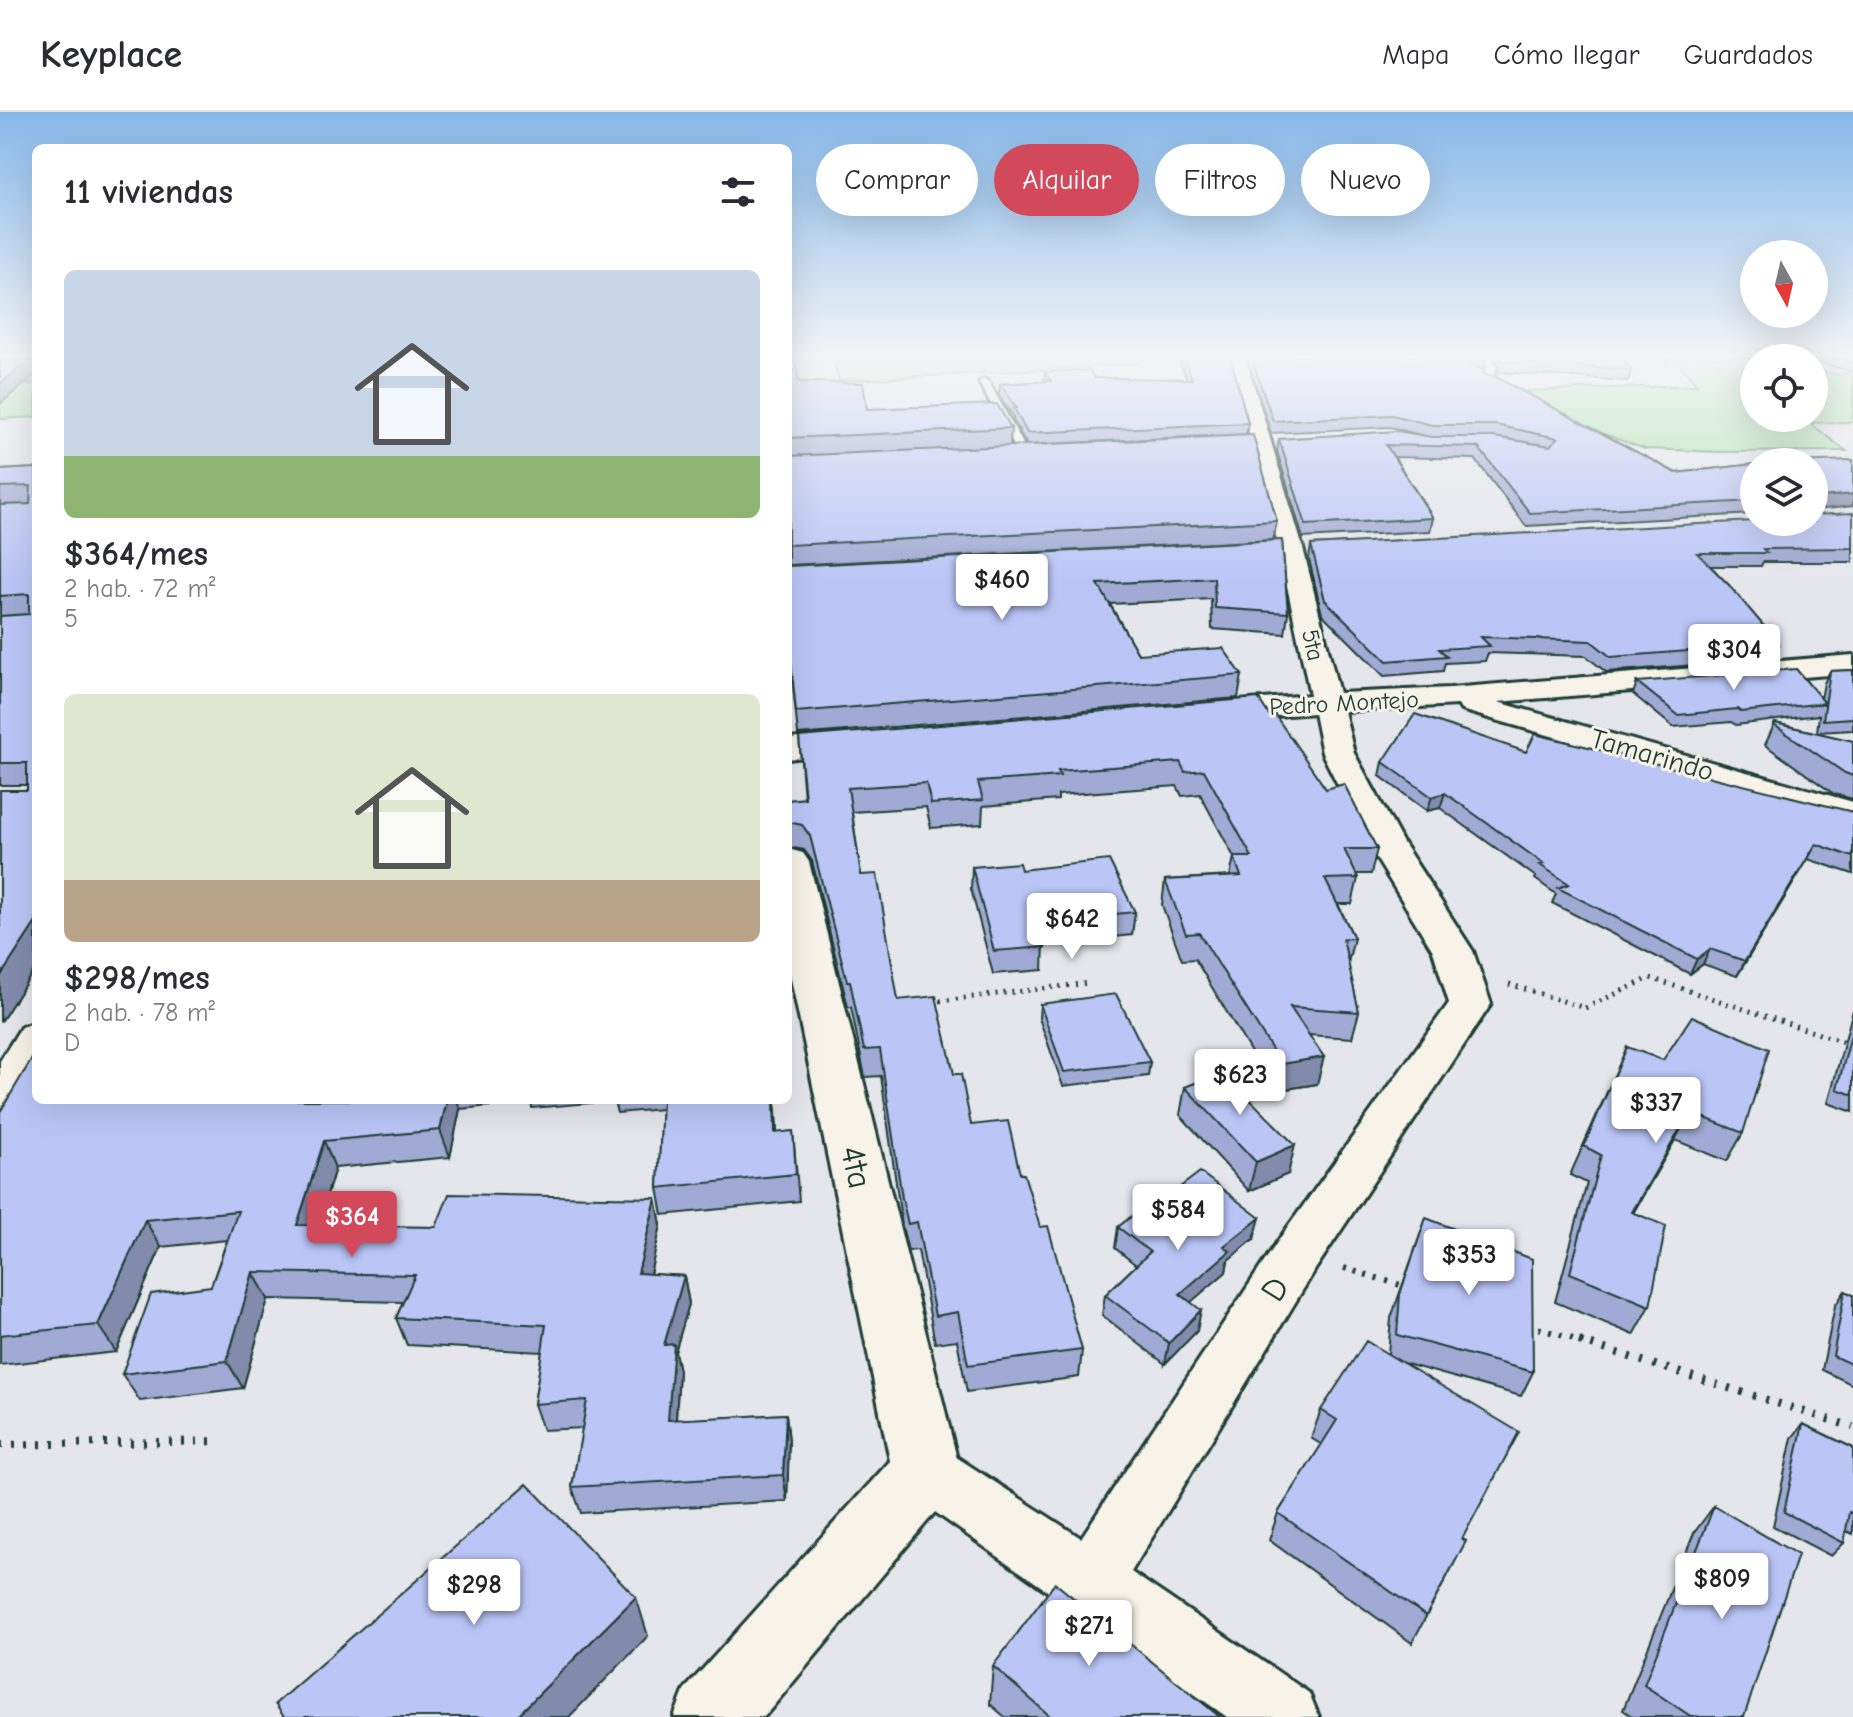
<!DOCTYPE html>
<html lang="es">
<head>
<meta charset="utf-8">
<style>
	:root { --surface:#fff; --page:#f7f7f7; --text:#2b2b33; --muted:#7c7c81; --line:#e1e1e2; --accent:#d1495b }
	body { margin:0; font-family:"Comic Neue",sans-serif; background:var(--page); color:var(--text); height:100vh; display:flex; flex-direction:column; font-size:30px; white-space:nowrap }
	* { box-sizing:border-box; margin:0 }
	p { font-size:26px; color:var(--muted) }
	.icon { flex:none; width:44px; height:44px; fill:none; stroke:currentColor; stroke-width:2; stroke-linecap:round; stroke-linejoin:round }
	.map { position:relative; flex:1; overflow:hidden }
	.details { position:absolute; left:32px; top:32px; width:760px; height:960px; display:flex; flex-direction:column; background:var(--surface); border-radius:12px; box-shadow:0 8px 32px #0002 }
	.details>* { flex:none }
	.hud { position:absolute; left:816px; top:32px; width:760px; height:72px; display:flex; gap:16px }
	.needle { width:52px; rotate:172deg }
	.fabs { position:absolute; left:1740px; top:128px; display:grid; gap:16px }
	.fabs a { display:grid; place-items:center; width:88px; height:88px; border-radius:50%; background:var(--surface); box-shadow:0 8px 32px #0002; font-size:40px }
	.price { position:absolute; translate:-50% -68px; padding:0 18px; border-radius:8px; background:#fff; color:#222; font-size:26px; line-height:52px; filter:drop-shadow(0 2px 4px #0008) }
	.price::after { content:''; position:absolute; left:50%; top:48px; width:24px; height:18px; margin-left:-12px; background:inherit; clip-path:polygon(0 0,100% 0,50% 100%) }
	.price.on { background:var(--accent); color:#fff }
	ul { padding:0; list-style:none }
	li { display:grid; align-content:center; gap:16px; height:424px; padding:0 32px }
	li span { display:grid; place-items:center; height:248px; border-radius:12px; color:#555 }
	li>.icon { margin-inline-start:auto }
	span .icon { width:144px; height:144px; fill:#fffc; stroke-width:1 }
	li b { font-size:34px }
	h2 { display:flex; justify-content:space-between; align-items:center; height:96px; padding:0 32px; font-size:34px }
	.tag { padding:0 28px; border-radius:36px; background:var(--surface); box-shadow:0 8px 32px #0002; font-size:28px; line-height:72px }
	.tag.on { background:var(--accent); color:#fff }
	header { display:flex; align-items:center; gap:48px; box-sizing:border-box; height:112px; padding:0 40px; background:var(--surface); border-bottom:2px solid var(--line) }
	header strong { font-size:38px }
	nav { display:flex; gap:44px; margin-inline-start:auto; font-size:28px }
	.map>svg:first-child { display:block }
	.green { fill:#a9e4aa; stroke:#64906f; stroke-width:2 }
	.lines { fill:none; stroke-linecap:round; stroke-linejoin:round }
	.stream { fill:#658ba2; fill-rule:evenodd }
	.service-casing { stroke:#1f3d34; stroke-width:6 }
	.minor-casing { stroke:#1f3d34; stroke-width:6 }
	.tertiary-casing { stroke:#1f3d34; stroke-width:6 }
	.path-far2 { stroke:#1f3d34; stroke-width:5; stroke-dasharray:2 6; stroke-linecap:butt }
	.path-far1 { stroke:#1f3d34; stroke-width:6; stroke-dasharray:3 8; stroke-linecap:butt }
	.path { stroke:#1f3d34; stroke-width:8; stroke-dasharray:3 10; stroke-linecap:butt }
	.service { fill:#f7f3e8; fill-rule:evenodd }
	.minor { fill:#f7f3e8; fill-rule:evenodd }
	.tertiary { fill:#f7f3e8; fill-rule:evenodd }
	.wall { fill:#a1aad4; stroke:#1f3d34; stroke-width:2 }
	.shaded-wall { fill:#838bad; stroke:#1f3d34; stroke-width:2 }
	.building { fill:#bbc6f7; stroke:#1f3d34; stroke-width:2 }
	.labels { text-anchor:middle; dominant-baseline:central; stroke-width:6; stroke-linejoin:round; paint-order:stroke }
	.far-street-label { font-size:24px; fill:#1f3d34; stroke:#f7f3e8 }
	.street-label { font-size:28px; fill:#1f3d34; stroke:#f7f3e8 }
	.near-street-label { font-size:34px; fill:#1f3d34; stroke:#f7f3e8 }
</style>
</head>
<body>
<header>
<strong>Keyplace</strong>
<nav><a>Mapa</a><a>Cómo llegar</a><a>Guardados</a></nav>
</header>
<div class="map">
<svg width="1853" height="1605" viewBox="0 0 1853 1605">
	<rect width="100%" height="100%" fill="#e5e6ec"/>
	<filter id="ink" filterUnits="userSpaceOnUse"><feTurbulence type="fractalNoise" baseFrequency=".0125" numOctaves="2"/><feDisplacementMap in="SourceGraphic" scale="16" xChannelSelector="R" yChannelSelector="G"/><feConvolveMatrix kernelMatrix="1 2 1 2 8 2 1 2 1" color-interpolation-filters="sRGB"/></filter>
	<g filter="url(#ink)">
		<path class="green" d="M 832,244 L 1146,244 L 1138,252 L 839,269 Z
			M 1673,244 L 1782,246 L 1754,246 L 1754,306 L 1814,306 L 1814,256 L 1833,262 L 1853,261 L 1853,310 L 1810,311 L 1846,339 L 1720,340 L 1645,337 L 1549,302 L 1527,279 L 1697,273 Z
			M 36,266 L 36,305 L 0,307 L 0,270 Z"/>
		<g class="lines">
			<path class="stream" d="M 36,269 L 36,273 L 0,277 L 0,273 Z"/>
			<defs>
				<path id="service" d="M 1478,244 L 1487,244 L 1497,254 L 1490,272 L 1482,270 L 1487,254 Z
					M 984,267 L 989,270 L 1028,341 L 1027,343 L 1018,341 L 979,270 Z"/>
				<path id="minor" d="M 1229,244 L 1245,244 L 1303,436 L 1339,581 L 1450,576 L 1853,543 L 1853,561 L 1498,590 L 1853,690 L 1853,711 L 1461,598 L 1458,593 L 1344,599 L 1354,641 L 1403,731 L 1473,839 L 1491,892 L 1316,1156 L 1131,1460 L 1309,1581 L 1319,1605 L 1227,1605 L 905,1379 L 897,1359 L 905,1339 L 926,1331 L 947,1339 L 1081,1426 L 1280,1126 L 1449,891 L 1433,839 L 1367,731 L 1322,641 L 1314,601 L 1214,609 L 1203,606 L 1199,600 L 1203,594 L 1214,591 L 1310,583 L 1279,436 Z
					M 849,622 L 860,624 L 865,631 L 860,638 L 788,647 L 788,627 Z
					M 36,910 L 36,962 L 16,998 L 0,1002 L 0,949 L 21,915 Z"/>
				<path id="tertiary" d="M 788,737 L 803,741 L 809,750 L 960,1359 L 950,1382 L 764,1605 L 674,1605 L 685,1577 L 890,1349 L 788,852 Z"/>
			</defs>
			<use href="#service" class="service-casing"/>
			<use href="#minor" class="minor-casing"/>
			<use href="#tertiary" class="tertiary-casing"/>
			<path class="path-far2" d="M 1509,872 L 1585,896 L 1650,866 L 1853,933
				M 932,890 L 1089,871"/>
			<path class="path-far1" d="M 1849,932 L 1853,933
				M 1344,1156 L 1407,1175
				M 1528,1213 L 1586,1231"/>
			<path class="path" d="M 1579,1229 L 1853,1315
				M 0,1333 L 219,1329"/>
			<use href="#service" class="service"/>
			<use href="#minor" class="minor"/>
			<use href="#tertiary" class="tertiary"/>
		</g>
		<path class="wall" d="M 0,244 L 36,244 L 36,254 L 33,246 L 0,248 Z
			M 1177,244 L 1230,244 L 1248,311 L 1246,322 L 1027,333 L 1013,308 L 1013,304 L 999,283 L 1000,272 L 1044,270 L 1045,260 L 1095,266 L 1187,267 Z
			M 1246,244 L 1486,244 L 1483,258 L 1484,262 L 1676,361 L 1754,352 L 1754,402 L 1526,414 L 1475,347 L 1394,345 L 1433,406 L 1430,419 L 1303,426 L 1277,339 L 1279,327 L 1425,324 L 1390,315 L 1271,321 Z
			M 1490,244 L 1670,244 L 1669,248 L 1623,246 L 1631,258 L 1628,269 L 1498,260 L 1499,252 Z
			M 1799,244 L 1853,244 L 1853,260 L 1814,249 L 1814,246 L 1806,246 Z
			M 788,251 L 799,270 L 867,297 L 1011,316 L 1010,333 L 1277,409 L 1273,428 L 788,453 Z
			M 36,356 L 36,855 L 2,908 L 0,909 L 0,678 L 27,678 L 27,673 L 0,673 L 0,358 Z
			M 1853,401 L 1853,450 L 1763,450 L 1761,454 L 1711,454 L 1779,532 L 1772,547 L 1606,560 L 1586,544 L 1488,541 L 1485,549 L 1445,551 L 1443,559 L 1384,564 L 1322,502 L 1309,447 L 1311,433 L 1814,410 Z
			M 1282,428 L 1288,501 L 1285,522 L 1212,517 L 1211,487 L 1110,492 L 1138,542 L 1242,563 L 1238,586 L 798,623 L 788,525 L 788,454 Z
			M 1853,558 L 1853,618 L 1817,620 L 1819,603 L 1736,613 L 1731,610 L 1673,615 L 1633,582 L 1637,570 L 1821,587 L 1824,571 L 1830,559 Z
			M 1269,603 L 1326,677 L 1377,737 L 1371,762 L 1356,762 L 1358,766 L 1352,792 L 1338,792 L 1354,826 L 1348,851 L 1359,900 L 1352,926 L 1309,923 L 1317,972 L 1274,979 L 1195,847 L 1182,848 L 1162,793 L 1165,768 L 1230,764 L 1234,745 L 1200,682 L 1182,684 L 1177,674 L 1058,683 L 1058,688 L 983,694 L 982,712 L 931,716 L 926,695 L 852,700 L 861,763 L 898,888 L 954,962 L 971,1013 L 1020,1062 L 1082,1238 L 1079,1265 L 967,1280 L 957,1228 L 935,1231 L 918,1138 L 908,1139 L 902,1114 L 881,964 L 865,965 L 851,895 L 848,895 L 812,749 L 804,738 L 788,735 L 788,688 L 804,687 L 799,625 Z
			M 1775,611 L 1853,629 L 1853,687 L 1834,682 L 1765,633 Z
			M 1526,640 L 1853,700 L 1853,762 L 1808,747 L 1737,864 L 1703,852 L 1690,862 L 1552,791 L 1556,782 L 1535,767 L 1536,765 L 1440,696 L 1427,699 L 1380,664 L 1383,650 Z
			M 972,755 L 1135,800 L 1132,823 L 1044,832 L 1043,858 L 993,862 L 971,777 Z
			M 1040,892 L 1150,950 L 1148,964 L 1063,974 L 1039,906 Z
			M 1853,898 L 1853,1000 L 1828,991 Z
			M 1627,935 L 1743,1021 L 1727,1049 L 1675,1028 L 1633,1101 L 1650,1194 L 1634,1223 L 1555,1190 L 1587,1071 L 1570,1063 Z
			M 1185,975 L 1288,1062 L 1249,1079 L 1180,1003 Z
			M 36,988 L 775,988 L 777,1021 L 793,1019 L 799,1089 L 663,1103 L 658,1076 L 662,997 L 617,1001 L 614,989 L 532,996 L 531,990 L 460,997 L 450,1045 L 335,1056 L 318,1114 L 436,1115 L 656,1086 L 661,1113 L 650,1162 L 684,1164 L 689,1192 L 675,1240 L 679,1259 L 676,1308 L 786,1302 L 789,1329 L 787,1389 L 581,1401 L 572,1375 L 583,1316 L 543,1318 L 534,1292 L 542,1240 L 407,1233 L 396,1206 L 403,1190 L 268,1187 L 243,1276 L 140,1289 L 122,1262 L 211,1174 L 227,1128 L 161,1135 L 116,1240 L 0,1253 L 0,1000 Z
			M 1163,1088 L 1254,1127 L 1228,1148 L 1226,1160 L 1190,1190 L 1197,1219 L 1165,1252 L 1102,1203 L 1105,1183 L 1136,1153 L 1115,1136 L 1118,1115 Z
			M 1426,1106 L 1533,1260 L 1521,1284 L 1403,1251 L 1462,1427 L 1466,1429 L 1412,1531 L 1269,1428 L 1278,1401 L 1322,1333 L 1311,1326 L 1321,1298 L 1388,1242 L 1391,1206 Z
			M 1845,1179 L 1853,1183 L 1853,1273 L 1822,1258 L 1835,1194 Z
			M 1803,1312 L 1853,1336 L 1853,1422 L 1846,1419 L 1844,1431 L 1831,1444 L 1773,1414 L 1792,1326 Z
			M 1714,1394 L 1744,1605 L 1633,1605 L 1623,1598 L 1694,1421 Z
			M 993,1554 L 1220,1605 L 1005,1605 L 990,1592 Z"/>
		<path class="shaded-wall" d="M 31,247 L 36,262 L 0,292 L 0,272 Z
			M 1853,382 L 1853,394 L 1815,398 L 1819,385 Z
			M 1445,681 L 1440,696 L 1427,699 L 1432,685 Z
			M 1816,732 L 1808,747 L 1737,864 L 1745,849 Z
			M 36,810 L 36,855 L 2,908 L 0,904 L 0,865 Z
			M 1710,837 L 1703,852 L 1690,862 L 1697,847 Z
			M 1324,945 L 1317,972 L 1274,979 L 1281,952 Z
			M 447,988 L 457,988 L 460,997 L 450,1045 L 440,1018 Z
			M 774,988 L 776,999 L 778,1048 L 775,1021 Z
			M 1690,1000 L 1675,1028 L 1617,1129 L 1632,1100 Z
			M 324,1029 L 335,1056 L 309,1141 L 297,1113 Z
			M 1295,1033 L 1288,1062 L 1249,1079 L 1256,1050 Z
			M 656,1086 L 661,1113 L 644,1188 L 638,1161 Z
			M 1260,1106 L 1254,1127 L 1228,1148 L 1226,1160 L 1176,1203 L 1180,1182 L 1224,1134 Z
			M 145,1108 L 161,1135 L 116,1240 L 98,1213 Z
			M 253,1160 L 268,1187 L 243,1276 L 227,1249 Z
			M 684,1164 L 689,1192 L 675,1240 L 679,1259 L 674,1335 L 668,1308 L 664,1233 Z
			M 1201,1198 L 1197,1219 L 1165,1252 L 1169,1231 Z
			M 786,1302 L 789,1329 L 787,1389 L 783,1363 Z
			M 636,1485 L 648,1524 L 569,1605 L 516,1605 Z"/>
		<path class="building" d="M 1183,244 L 1230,244 L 1248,311 L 1027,321 L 1014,296 L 1017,296 L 1000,272 L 1051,269 L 1045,260 L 1089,258 L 1095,266 L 1192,267 Z
			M 1251,244 L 1486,244 L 1485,248 L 1461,246 L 1482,257 L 1484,262 L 1494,264 L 1676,361 L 1754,352 L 1754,389 L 1530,401 L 1478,335 L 1386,333 L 1433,406 L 1306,413 L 1279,327 L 1397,319 L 1432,325 L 1494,325 L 1550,334 L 1558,326 L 1495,313 L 1432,313 L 1392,303 L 1273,309 Z
			M 1501,244 L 1621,244 L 1631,258 L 1501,249 Z
			M 1829,244 L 1853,244 L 1853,251 Z
			M 31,247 L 0,272 L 0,248 Z
			M 795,250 L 799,270 L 863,271 L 867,297 L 997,292 L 1011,316 L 788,326 L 788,251 Z
			M 1253,323 L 1277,409 L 788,433 L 788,344 Z
			M 1853,348 L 1853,382 L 1819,385 L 1817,394 L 1814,394 L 1814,350 L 1785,350 Z
			M 36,356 L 36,810 L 0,865 L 0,678 L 27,678 L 27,651 L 0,651 L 0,504 L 29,502 L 29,482 L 0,484 L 0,393 L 30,392 L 31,374 L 0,375 L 0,358 Z
			M 1853,401 L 1853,436 L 1763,437 L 1767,441 L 1697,441 L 1729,473 L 1779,532 L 1611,545 L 1591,529 L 1481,525 L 1490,534 L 1439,537 L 1447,544 L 1387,549 L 1325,488 L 1311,433 L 1754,409 L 1814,410 L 1814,403 Z
			M 1282,428 L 1288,501 L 1215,496 L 1214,466 L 1098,472 L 1138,542 L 1223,536 L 1242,563 L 796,600 L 788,518 L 788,454 Z
			M 1796,557 L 1825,591 L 1741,600 L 1737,597 L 1678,603 L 1637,570 Z
			M 1853,558 L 1853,606 L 1823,608 L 1830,559 Z
			M 1258,586 L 1269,603 L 1275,603 L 1326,677 L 1344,672 L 1377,737 L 1344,737 L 1358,766 L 1325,767 L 1354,826 L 1343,827 L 1359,900 L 1290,895 L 1324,945 L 1281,952 L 1199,821 L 1186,822 L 1165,768 L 1241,764 L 1234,745 L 1252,745 L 1204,658 L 1185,660 L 1180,650 L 1058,659 L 1060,664 L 978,670 L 983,688 L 931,692 L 926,671 L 848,676 L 861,763 L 877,762 L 898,888 L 936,884 L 954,962 L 961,962 L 971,1013 L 1008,1009 L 1020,1062 L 1024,1062 L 1040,1115 L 1048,1114 L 1082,1238 L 968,1253 L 958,1200 L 935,1204 L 917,1110 L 908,1112 L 902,1086 L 880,937 L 864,938 L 850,869 L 847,869 L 810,724 L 802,713 L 788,710 L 788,688 L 805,686 L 799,625 Z
			M 1415,602 L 1526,640 L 1535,622 L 1853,700 L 1853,745 L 1816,732 L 1745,849 L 1710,837 L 1697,847 L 1558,776 L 1569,772 L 1540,753 L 1544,752 L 1445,681 L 1432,685 L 1383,650 Z
			M 1775,611 L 1853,629 L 1853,664 L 1845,661 L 1774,613 Z
			M 1109,748 L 1135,800 L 1037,810 L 1045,835 L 994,839 L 972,755 L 1019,751 L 1021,758 Z
			M 1116,882 L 1150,950 L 1064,960 L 1040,892 Z
			M 1692,904 L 1769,937 L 1743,1021 L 1690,1000 L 1632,1100 L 1666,1114 L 1650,1194 L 1570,1161 L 1601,1043 L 1584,1034 L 1627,935 L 1663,948 Z
			M 1853,916 L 1853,983 L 1837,977 Z
			M 36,940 L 36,988 L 447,988 L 440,1018 L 324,1029 L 297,1113 L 436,1115 L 449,1082 L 656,1086 L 638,1161 L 684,1164 L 664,1233 L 674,1232 L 668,1308 L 786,1302 L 783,1363 L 572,1375 L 587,1288 L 534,1292 L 546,1213 L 396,1206 L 415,1163 L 253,1160 L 227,1249 L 122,1262 L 151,1182 L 211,1174 L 238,1099 L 145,1108 L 98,1213 L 0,1223 L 0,1000 Z
			M 1223,960 L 1295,1033 L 1256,1050 L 1185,975 Z
			M 662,988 L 774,988 L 775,1021 L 793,1019 L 796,1062 L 658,1076 Z
			M 1200,1060 L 1260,1106 L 1224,1134 L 1230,1139 L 1180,1182 L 1201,1198 L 1169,1231 L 1105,1183 L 1150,1140 L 1118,1115 L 1157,1084 L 1163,1088 Z
			M 1426,1106 L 1532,1147 L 1533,1260 L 1397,1223 L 1400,1182 Z
			M 1845,1179 L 1853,1183 L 1853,1253 L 1833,1244 Z
			M 1366,1229 L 1519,1320 L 1462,1427 L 1466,1429 L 1426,1504 L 1278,1401 L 1337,1308 L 1321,1298 Z
			M 1803,1312 L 1853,1336 L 1853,1402 L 1849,1400 L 1844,1431 L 1784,1400 Z
			M 527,1372 L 636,1485 L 516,1605 L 284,1605 L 275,1592 Z
			M 1714,1394 L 1798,1443 L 1744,1605 L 1692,1605 L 1644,1573 Z
			M 1055,1471 L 1220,1605 L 1051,1605 L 993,1554 Z"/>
	</g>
	<linearGradient id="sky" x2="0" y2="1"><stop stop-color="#86b8ea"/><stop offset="0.52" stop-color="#f3f4f6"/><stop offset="1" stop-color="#f3f4f6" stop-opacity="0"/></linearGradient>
	<rect width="1853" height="469" fill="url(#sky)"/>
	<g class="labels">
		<g class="far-street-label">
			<text transform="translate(1313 533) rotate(77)">5ta</text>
			<text transform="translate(1344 591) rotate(-3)">Pedro Montejo</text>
		</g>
		<g class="street-label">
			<text transform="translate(1652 643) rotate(16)">Tamarindo</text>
		</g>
		<g class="near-street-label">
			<text transform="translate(856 1055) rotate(77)">4ta</text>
			<text transform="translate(1275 1177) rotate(-58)">D</text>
		</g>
	</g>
</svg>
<div class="fabs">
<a><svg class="needle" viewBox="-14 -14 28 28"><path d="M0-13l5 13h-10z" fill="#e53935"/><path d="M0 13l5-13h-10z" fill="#7c7c81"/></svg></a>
<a><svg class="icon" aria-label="locate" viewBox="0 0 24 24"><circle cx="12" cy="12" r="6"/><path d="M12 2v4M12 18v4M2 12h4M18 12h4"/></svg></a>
<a><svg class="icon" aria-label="layers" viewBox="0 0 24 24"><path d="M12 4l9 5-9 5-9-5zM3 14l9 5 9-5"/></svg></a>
</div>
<b class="price" style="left:1002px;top:510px">$460</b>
<b class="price" style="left:1734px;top:580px">$304</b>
<b class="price" style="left:1072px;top:849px">$642</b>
<b class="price" style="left:1240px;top:1005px">$623</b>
<b class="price" style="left:1656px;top:1033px">$337</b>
<b class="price" style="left:1178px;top:1140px">$584</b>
<b class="price on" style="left:352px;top:1147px">$364</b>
<b class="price" style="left:1469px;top:1185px">$353</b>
<b class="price" style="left:1722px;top:1509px">$809</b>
<b class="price" style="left:474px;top:1515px">$298</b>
<b class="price" style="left:1089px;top:1556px">$271</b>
<div class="hud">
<a class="tag">Comprar</a>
<a class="tag on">Alquilar</a>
<a class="tag">Filtros</a>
<a class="tag">Nuevo</a>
</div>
<section class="details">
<h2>11 viviendas<svg class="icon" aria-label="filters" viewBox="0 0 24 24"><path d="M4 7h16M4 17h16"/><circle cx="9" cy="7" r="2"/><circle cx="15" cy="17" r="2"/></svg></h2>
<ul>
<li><span style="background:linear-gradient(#c9d6e8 75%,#8fb573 0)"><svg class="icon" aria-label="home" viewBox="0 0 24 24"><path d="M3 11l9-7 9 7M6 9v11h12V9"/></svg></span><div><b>$364/mes</b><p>2 hab. · 72 m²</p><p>5</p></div></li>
<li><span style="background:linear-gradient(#dfe7d0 75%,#b9a48a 0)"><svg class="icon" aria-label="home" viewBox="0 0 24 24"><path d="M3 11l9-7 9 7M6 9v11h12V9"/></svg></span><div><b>$298/mes</b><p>2 hab. · 78 m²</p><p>D</p></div></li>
</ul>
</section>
</div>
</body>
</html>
